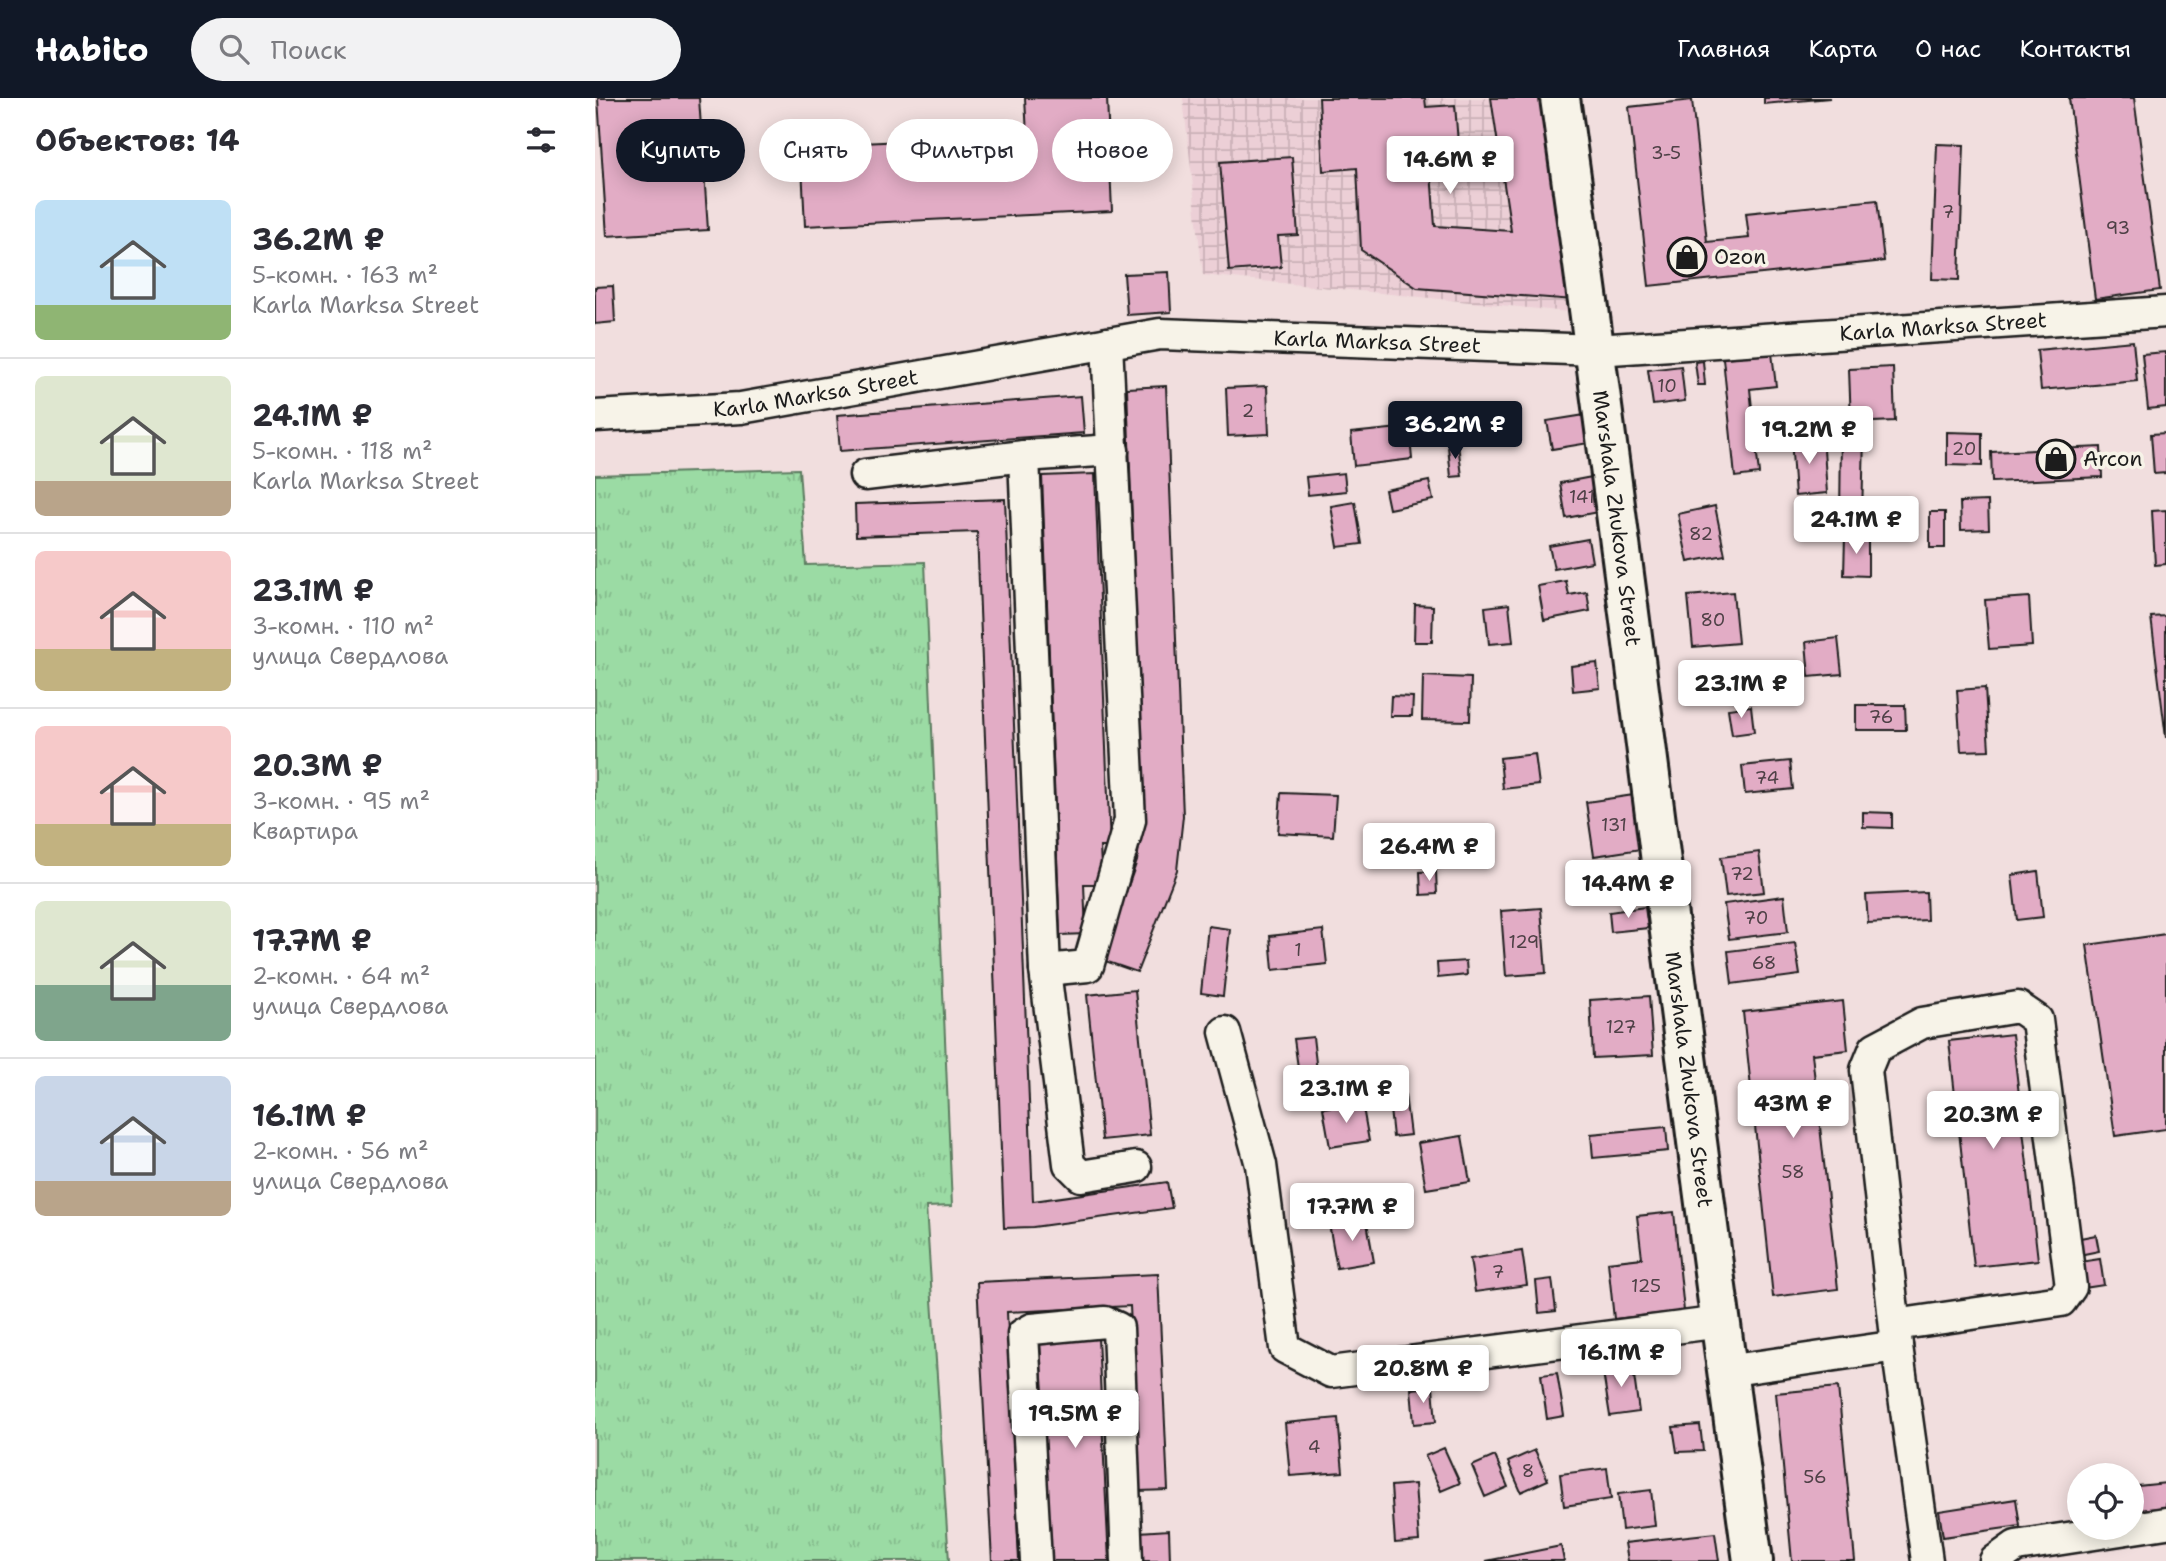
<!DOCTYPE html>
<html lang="ru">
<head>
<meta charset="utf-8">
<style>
	:root { --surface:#fff; --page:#f2f2f3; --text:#2b2b33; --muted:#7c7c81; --line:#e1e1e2; --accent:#111827 }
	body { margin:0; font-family:"Shantell Sans",sans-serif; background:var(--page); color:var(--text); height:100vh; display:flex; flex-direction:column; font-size:26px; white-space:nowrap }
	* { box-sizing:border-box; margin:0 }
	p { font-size:23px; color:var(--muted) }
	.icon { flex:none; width:38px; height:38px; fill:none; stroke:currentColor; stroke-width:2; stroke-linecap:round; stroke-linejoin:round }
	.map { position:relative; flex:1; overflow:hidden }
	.panel { display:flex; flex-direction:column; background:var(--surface); width:595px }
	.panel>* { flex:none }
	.banner { position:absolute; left:21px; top:21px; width:665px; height:63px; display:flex; gap:14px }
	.fabs { position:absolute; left:1472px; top:1365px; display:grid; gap:14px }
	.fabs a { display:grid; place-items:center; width:77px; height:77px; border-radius:50%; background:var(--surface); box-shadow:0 4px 18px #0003; font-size:35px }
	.price { position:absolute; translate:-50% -60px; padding:0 16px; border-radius:7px; background:#fff; color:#222; font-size:23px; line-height:46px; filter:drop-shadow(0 2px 4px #0008) }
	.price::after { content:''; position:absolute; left:50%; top:42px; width:21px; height:16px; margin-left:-10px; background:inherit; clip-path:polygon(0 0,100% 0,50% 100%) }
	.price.active { background:var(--accent); color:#fff }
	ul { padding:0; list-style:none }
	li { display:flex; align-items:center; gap:21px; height:175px; padding:0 35px }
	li+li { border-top:2px solid var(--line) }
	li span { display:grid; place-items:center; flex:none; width:196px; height:140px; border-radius:10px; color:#555 }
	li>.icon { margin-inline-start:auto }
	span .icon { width:84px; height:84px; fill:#fffc; stroke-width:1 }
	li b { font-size:30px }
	h2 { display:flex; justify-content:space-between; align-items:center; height:84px; padding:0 35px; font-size:30px }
	.chip { padding:0 24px; border-radius:32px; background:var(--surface); box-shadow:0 4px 18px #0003; font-size:24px; line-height:63px }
	.chip.active { background:var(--accent); color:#fff }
	header { display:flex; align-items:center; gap:42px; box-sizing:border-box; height:98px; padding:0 35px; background:var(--accent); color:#fff }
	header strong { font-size:33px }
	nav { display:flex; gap:38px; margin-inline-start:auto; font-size:24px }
	.search { width:490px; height:63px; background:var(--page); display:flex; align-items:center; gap:18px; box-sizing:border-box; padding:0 24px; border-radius:38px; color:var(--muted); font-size:26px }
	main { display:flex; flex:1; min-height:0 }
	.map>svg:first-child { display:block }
	.industrial { fill:url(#industrial-grid) }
	.grass { fill:url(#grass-tufts); stroke:#5c7c60; stroke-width:2 }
	.building { fill:#e2acc5; stroke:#1c1c1c; stroke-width:2 }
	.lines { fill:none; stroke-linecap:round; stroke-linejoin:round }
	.minor-casing { stroke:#1c1c1c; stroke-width:35 }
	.major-casing { stroke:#1c1c1c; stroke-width:44 }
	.minor { stroke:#f7f3e8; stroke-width:30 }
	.major { stroke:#f7f3e8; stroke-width:38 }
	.labels { text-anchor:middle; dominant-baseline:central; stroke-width:7; stroke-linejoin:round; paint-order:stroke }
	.number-label { font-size:18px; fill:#4e4046 }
	.poi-label { font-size:21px; fill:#1c1c1c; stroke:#f7f3e8; text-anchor:start }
	.street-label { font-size:21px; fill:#1c1c1c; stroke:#f7f3e8 }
</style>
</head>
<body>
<header>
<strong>Habito</strong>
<div class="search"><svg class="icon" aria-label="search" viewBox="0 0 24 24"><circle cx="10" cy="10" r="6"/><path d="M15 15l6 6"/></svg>Поиск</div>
<nav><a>Главная</a><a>Карта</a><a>О нас</a><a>Контакты</a></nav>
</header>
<main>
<section class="panel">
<h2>Объектов: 14<svg class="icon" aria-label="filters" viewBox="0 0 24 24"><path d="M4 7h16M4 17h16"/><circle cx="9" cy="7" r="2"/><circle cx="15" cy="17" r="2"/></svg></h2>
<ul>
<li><span style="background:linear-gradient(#bfe0f5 75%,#8fb573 0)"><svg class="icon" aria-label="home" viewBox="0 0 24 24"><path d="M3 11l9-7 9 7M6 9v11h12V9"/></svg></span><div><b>36.2M ₽</b><p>5-комн. · 163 m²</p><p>Karla Marksa Street</p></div></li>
<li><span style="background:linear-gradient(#dfe7d0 75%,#b9a48a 0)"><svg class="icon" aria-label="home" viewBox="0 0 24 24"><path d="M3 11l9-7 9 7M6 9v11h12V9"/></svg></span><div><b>24.1M ₽</b><p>5-комн. · 118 m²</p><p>Karla Marksa Street</p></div></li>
<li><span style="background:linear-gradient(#f6c9c9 70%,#c2b280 0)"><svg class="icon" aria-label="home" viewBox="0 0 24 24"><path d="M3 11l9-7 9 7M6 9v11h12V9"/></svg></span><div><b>23.1M ₽</b><p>3-комн. · 110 m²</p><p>улица Свердлова</p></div></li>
<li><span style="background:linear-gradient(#f6c9c9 70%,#c2b280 0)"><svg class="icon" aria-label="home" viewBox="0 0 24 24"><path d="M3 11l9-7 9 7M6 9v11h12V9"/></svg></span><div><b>20.3M ₽</b><p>3-комн. · 95 m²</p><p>Квартира</p></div></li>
<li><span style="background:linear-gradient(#dfe7d0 60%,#7fa58c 0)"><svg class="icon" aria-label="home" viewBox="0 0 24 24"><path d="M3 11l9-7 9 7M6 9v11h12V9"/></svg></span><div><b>17.7M ₽</b><p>2-комн. · 64 m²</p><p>улица Свердлова</p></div></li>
<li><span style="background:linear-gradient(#c9d6e8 75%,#b9a48a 0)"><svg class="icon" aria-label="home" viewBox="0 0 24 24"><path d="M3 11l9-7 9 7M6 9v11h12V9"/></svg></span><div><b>16.1M ₽</b><p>2-комн. · 56 m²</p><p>улица Свердлова</p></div></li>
</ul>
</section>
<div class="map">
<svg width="1571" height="1463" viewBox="0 0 1571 1463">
	<defs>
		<pattern id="industrial-grid" width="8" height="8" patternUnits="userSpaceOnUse" patternTransform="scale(1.75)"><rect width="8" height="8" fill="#eccfd6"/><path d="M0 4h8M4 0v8" fill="none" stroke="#cab1b7"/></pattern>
		<pattern id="grass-tufts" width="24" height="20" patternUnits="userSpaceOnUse" patternTransform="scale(1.75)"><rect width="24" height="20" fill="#9bdba4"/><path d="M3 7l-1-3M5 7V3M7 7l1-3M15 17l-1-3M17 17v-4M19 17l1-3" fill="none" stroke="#85bb8d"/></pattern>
	</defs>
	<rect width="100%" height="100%" fill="#f1dede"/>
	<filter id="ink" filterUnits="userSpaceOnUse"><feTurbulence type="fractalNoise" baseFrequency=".0143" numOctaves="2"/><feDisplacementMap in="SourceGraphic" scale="14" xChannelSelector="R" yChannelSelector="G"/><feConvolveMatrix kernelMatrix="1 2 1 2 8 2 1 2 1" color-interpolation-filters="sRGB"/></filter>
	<g filter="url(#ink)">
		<path class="industrial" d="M 588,0 L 951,0 L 983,215 L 608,177 Z"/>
		<path class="grass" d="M 204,371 L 211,467 L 330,464 L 357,1108 L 331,1109 L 354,1463 L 0,1463 L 0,377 Z"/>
		<path class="building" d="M 3,0 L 104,0 L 113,132 L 12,138 Z
			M 430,0 L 512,0 L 517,113 L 210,128 L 206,48 L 432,37 Z
			M 724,0 L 830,0 L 831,9 L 860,7 L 863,45 L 834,47 L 840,128 L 916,133 L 896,0 L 948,0 L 979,202 L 822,190 L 766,152 L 762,70 L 728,73 Z
			M 1169,0 L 1235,0 L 1169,6 Z
			M 1474,0 L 1539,0 L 1565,192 L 1500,201 Z
			M 1097,2 L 1112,144 L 1154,140 L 1151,115 L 1282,102 L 1289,163 L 1054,188 L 1034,9 Z
			M 1342,46 L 1369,47 L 1364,182 L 1337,181 Z
			M 697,59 L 703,137 L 683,138 L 686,169 L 634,173 L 625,64 Z
			M 574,174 L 576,214 L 532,217 L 529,176 Z
			M 18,188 L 20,224 L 0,226 L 0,189 Z
			M 1538,243 L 1542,283 L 1446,292 L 1442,252 Z
			M 1571,254 L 1571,309 L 1553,311 L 1547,256 Z
			M 1177,255 L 1181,288 L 1155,291 L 1164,376 L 1140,379 L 1128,260 Z
			M 1108,263 L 1110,287 L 1103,287 L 1100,264 Z
			M 1086,268 L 1090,303 L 1058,307 L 1053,272 Z
			M 1298,269 L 1300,323 L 1256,325 L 1254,271 Z
			M 571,288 L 588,718 L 582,772 L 542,874 L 507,862 L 542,763 L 548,719 L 532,290 Z
			M 672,288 L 674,336 L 633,338 L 631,290 Z
			M 486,298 L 489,335 L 245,353 L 242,317 Z
			M 990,317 L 994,345 L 957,351 L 952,323 Z
			M 814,329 L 817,361 L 759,368 L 756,335 Z
			M 1352,334 L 1387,335 L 1387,368 L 1352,367 Z
			M 1571,335 L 1571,375 L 1559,376 L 1556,336 Z
			M 1228,337 L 1232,395 L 1200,398 L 1196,340 Z
			M 1246,337 L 1269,337 L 1267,420 L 1245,420 Z
			M 863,346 L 867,378 L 856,379 L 853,348 Z
			M 1506,349 L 1507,379 L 1397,384 L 1396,354 Z
			M 749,375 L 751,393 L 713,397 L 711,379 Z
			M 500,376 L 515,749 L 505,749 L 507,786 L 489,786 L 491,836 L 465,837 L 447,378 Z
			M 1002,378 L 1008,413 L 971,420 L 965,385 Z
			M 834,383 L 838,402 L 794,411 L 790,392 Z
			M 410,401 L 438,1103 L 572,1084 L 577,1110 L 438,1129 L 409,1130 L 382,434 L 261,438 L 260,406 Z
			M 1393,403 L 1394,431 L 1366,432 L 1365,404 Z
			M 760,404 L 767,446 L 743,449 L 736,408 Z
			M 1120,408 L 1130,457 L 1093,464 L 1083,416 Z
			M 1571,412 L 1571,466 L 1560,467 L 1557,413 Z
			M 1335,414 L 1350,414 L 1350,450 L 1335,450 Z
			M 1250,439 L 1273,439 L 1273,478 L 1249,477 Z
			M 993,441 L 997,464 L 959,471 L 954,448 Z
			M 971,483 L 974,497 L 992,494 L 995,513 L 949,522 L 943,488 Z
			M 1138,494 L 1143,545 L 1098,549 L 1093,498 Z
			M 1434,499 L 1437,548 L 1394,551 L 1390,502 Z
			M 914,506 L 918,544 L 894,546 L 890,509 Z
			M 820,507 L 838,508 L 837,544 L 819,544 Z
			M 1571,518 L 1571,640 L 1556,519 Z
			M 1243,540 L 1247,576 L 1214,579 L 1211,544 Z
			M 1002,565 L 1005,590 L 978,593 L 976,568 Z
			M 828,578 L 876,580 L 875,623 L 827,622 Z
			M 1390,590 L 1394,652 L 1366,653 L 1362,592 Z
			M 796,598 L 818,599 L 817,618 L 795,618 Z
			M 1261,607 L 1310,607 L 1311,632 L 1261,632 Z
			M 1156,608 L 1159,634 L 1137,637 L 1133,611 Z
			M 940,656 L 944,687 L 908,691 L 905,660 Z
			M 1195,663 L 1198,691 L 1150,696 L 1147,668 Z
			M 686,695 L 741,697 L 738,738 L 683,735 Z
			M 1039,697 L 1046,751 L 999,758 L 991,704 Z
			M 1268,714 L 1297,715 L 1297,730 L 1268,729 Z
			M 1164,754 L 1169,794 L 1131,798 L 1126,759 Z
			M 841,773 L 842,796 L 826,797 L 825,774 Z
			M 1443,773 L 1448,819 L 1422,822 L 1417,777 Z
			M 1331,794 L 1332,822 L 1273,825 L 1271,797 Z
			M 1189,798 L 1193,834 L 1134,841 L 1129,806 Z
			M 1050,809 L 1053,830 L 1016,834 L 1014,814 Z
			M 946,810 L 951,875 L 911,878 L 906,813 Z
			M 613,828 L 635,831 L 628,898 L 606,895 Z
			M 728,832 L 732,866 L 678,872 L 675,838 Z
			M 1571,836 L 1571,1031 L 1520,1038 L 1492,847 Z
			M 1200,845 L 1205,877 L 1137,886 L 1133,853 Z
			M 871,863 L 872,877 L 843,880 L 842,865 Z
			M 540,892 L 555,1037 L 507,1042 L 492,897 Z
			M 1054,898 L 1058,957 L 998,960 L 995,902 Z
			M 1248,903 L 1253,952 L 1217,956 L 1243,1191 L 1178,1199 L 1148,914 Z
			M 1417,936 L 1443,1162 L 1379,1169 L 1354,943 Z
			M 718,939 L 723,982 L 705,984 L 699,941 Z
			M 807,972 L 815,1037 L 798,1039 L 791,974 Z
			M 767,1004 L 774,1043 L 735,1049 L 728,1010 Z
			M 1071,1029 L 1073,1053 L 998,1060 L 996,1036 Z
			M 867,1038 L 875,1084 L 831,1091 L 823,1045 Z
			M 1079,1114 L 1089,1213 L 1019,1221 L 1013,1164 L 1047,1160 L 1042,1118 Z
			M 771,1119 L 779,1164 L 742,1170 L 734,1126 Z
			M 1501,1137 L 1504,1153 L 1484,1157 L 1480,1141 Z
			M 927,1153 L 932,1187 L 880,1194 L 875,1161 Z
			M 1505,1161 L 1509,1187 L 1489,1190 L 1485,1164 Z
			M 563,1176 L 573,1392 L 544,1393 L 535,1208 L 412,1214 L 424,1463 L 397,1463 L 382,1184 Z
			M 957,1181 L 961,1213 L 944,1215 L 941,1183 Z
			M 503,1240 L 514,1463 L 456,1463 L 445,1243 Z
			M 1037,1263 L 1044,1314 L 1015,1318 L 1007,1268 Z
			M 962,1275 L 969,1318 L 952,1321 L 946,1277 Z
			M 838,1289 L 841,1324 L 819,1326 L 816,1291 Z
			M 1243,1289 L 1260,1463 L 1197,1463 L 1181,1295 Z
			M 743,1320 L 748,1374 L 695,1378 L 690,1325 Z
			M 1105,1327 L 1108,1353 L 1082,1354 L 1078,1329 Z
			M 849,1350 L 865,1385 L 846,1393 L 830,1358 Z
			M 940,1352 L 953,1382 L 926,1394 L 913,1364 Z
			M 900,1358 L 913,1389 L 890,1399 L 877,1368 Z
			M 1012,1370 L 1016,1401 L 969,1408 L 965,1376 Z
			M 1571,1385 L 1571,1409 L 1546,1412 L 1543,1388 Z
			M 820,1386 L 824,1443 L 800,1445 L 796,1388 Z
			M 1056,1392 L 1060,1428 L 1027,1432 L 1023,1396 Z
			M 1421,1401 L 1425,1428 L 1348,1439 L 1344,1413 Z
			M 574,1432 L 575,1463 L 546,1463 L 544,1434 Z
			M 1120,1435 L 1124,1463 L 1033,1463 L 1030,1445 Z
			M 966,1448 L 969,1463 L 891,1463 Z"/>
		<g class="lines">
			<defs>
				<g id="minor">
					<path id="s1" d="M 0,318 L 146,310 L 565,236 L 1001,252 L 1571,214"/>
					<path d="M 429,358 L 450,872 L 474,1066 L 486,1078 L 541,1069"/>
					<path d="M 270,377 L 429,358 L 518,352"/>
					<path d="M 450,872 L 493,868 L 535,722 L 512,245"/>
					<path d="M 630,934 L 666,1067 L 690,1250 L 736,1274 L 1126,1224"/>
					<path d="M 1300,1227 L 1466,1203 L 1476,1189 L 1442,922 L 1423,909 L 1327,925 L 1280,950 L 1271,972 L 1302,1248 L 1332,1463"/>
					<path d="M 1131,1273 L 1302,1248"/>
					<path d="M 441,1463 L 428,1236 L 437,1231 L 510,1224 L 523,1230 L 532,1463"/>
					<path d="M 1400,1463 L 1421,1448 L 1571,1425"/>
				</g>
				<g id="major">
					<path id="s2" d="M 965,0 C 1034,487 1090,976 1158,1463"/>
				</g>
			</defs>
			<use href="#minor" class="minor-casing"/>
			<use href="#major" class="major-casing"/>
			<use href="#minor" class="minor"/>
			<use href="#major" class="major"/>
		</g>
	</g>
	<defs>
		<symbol id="shop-ring" viewBox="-11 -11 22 22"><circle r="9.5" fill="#f7f3e8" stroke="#1c1c1c" stroke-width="1.5"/><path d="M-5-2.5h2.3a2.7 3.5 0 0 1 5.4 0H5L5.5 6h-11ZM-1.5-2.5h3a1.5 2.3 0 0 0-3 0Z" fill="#1c1c1c"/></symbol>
	</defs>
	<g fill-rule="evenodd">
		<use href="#shop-ring" x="1070" y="137" width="44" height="44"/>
		<use href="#shop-ring" x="1439" y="339" width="44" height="44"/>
	</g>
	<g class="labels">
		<g class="number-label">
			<text x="1071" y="55">3-5</text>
			<text x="1353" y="114">7</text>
			<text x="1523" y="130">93</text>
			<text x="1072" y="288">10</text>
			<text x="653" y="313">2</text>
			<text x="1369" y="351">20</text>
			<text x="987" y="399">141</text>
			<text x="1106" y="436">82</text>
			<text x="1118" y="522">80</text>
			<text x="1286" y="619">76</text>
			<text x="1172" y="680">74</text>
			<text x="1019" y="727">131</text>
			<text x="1147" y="776">72</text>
			<text x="1161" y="820">70</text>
			<text x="929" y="844">129</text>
			<text x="703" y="852">1</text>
			<text x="1169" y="865">68</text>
			<text x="1026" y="929">127</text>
			<text x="1198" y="1074">58</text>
			<text x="903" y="1174">7</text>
			<text x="1051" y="1188">125</text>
			<text x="719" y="1349">4</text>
			<text x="933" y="1373">8</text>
			<text x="1220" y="1379">56</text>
		</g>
		<g class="poi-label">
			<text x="1119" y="159">Ozon</text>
			<text x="1488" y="361">Arcon</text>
		</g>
		<g class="street-label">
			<text stroke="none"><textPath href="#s1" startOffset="1356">Karla Marksa Street</textPath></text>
			<text stroke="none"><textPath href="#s1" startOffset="789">Karla Marksa Street</textPath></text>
			<text stroke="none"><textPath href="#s1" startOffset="222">Karla Marksa Street</textPath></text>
			<text stroke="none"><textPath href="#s2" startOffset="424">Marshala Zhukova Street</textPath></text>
			<text stroke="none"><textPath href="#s2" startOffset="990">Marshala Zhukova Street</textPath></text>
		</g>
	</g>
</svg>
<div class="fabs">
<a><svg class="icon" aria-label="locate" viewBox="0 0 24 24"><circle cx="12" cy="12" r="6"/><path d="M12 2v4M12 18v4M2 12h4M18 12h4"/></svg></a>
</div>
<b class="price" style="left:855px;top:98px">14.6M ₽</b>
<b class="price active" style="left:860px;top:363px">36.2M ₽</b>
<b class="price" style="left:1214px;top:368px">19.2M ₽</b>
<b class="price" style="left:1261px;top:458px">24.1M ₽</b>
<b class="price" style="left:1146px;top:622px">23.1M ₽</b>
<b class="price" style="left:834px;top:785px">26.4M ₽</b>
<b class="price" style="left:1033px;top:822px">14.4M ₽</b>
<b class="price" style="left:751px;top:1027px">23.1M ₽</b>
<b class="price" style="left:1198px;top:1042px">43M ₽</b>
<b class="price" style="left:1398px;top:1053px">20.3M ₽</b>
<b class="price" style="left:757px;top:1145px">17.7M ₽</b>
<b class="price" style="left:1026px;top:1291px">16.1M ₽</b>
<b class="price" style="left:828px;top:1307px">20.8M ₽</b>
<b class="price" style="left:480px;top:1352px">19.5M ₽</b>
<div class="banner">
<a class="chip active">Купить</a>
<a class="chip">Снять</a>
<a class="chip">Фильтры</a>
<a class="chip">Новое</a>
</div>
</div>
</main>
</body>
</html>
